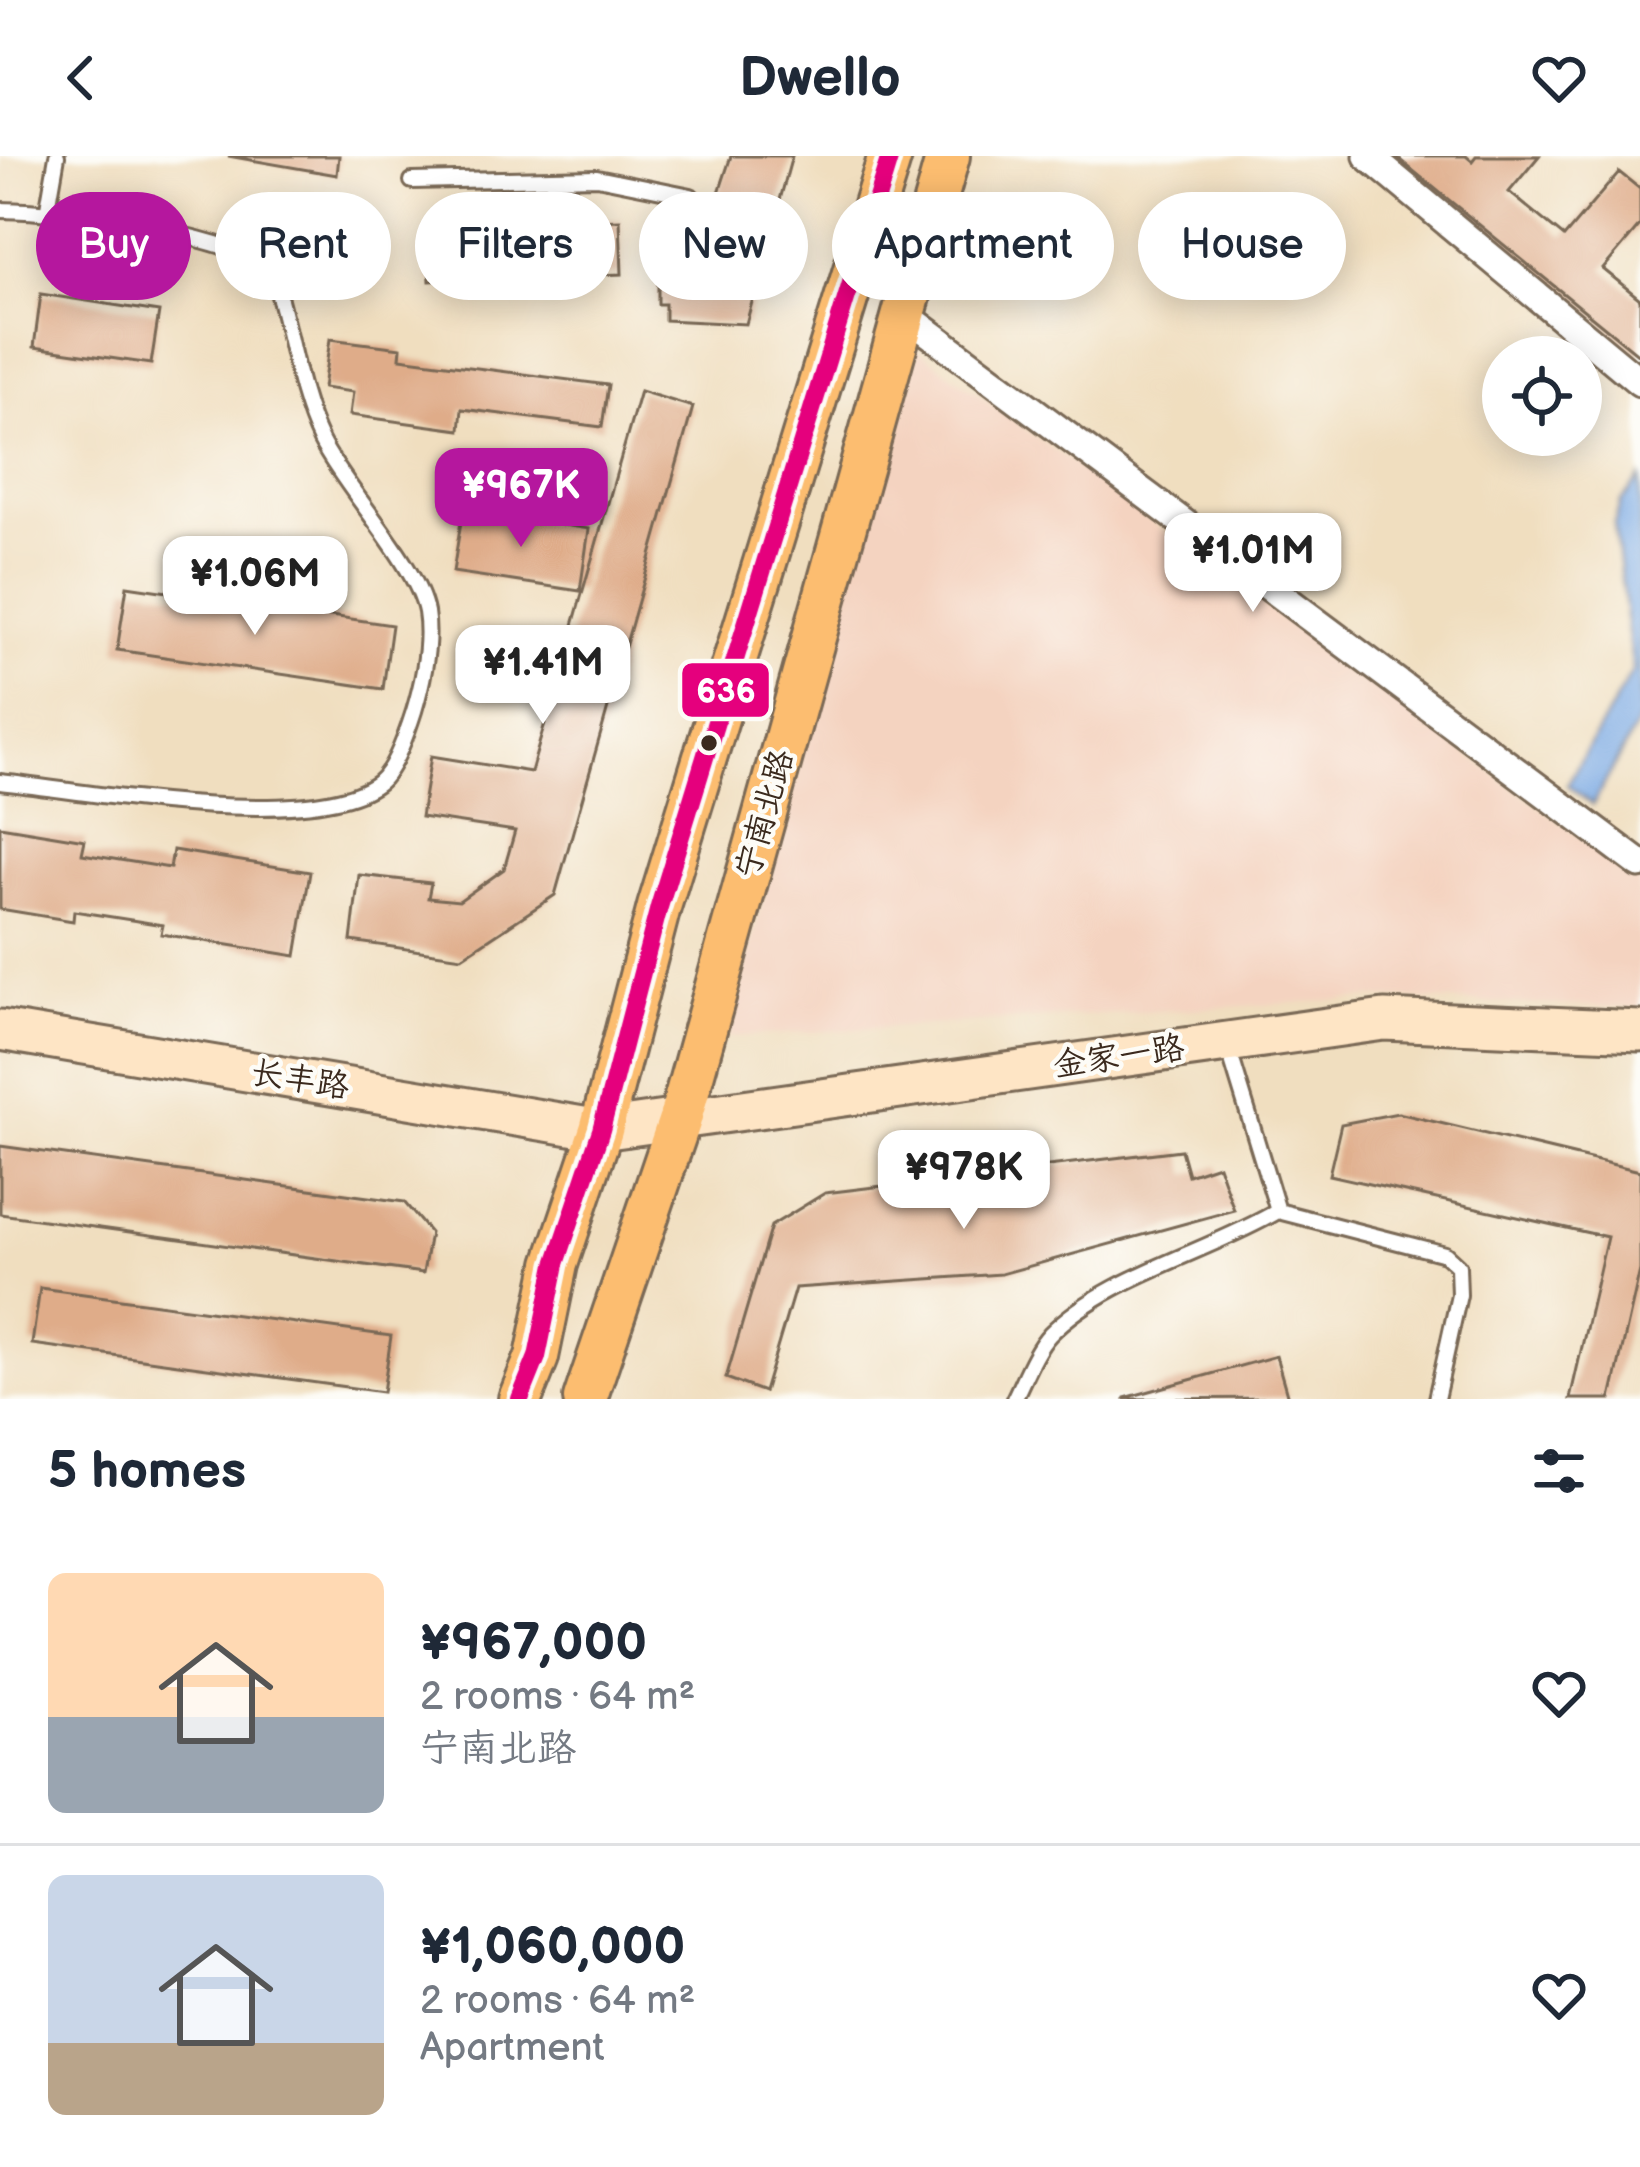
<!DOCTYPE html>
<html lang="en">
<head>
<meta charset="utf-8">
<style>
	:root { --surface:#fff; --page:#f6f6f7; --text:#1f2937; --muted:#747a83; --line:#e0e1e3; --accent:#b5179e }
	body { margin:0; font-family:"Balsamiq Sans","LXGW WenKai TC",sans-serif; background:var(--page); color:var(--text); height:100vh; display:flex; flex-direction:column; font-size:45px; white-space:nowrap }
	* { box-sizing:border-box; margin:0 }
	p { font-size:39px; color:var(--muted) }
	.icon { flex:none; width:66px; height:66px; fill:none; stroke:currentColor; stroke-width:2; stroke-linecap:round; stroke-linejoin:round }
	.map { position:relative; height:1243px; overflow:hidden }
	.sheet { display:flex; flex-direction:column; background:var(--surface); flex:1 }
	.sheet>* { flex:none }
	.banner { position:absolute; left:36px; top:36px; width:1569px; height:108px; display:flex; gap:24px }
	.tools { position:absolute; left:1482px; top:180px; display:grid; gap:24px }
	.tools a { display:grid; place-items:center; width:120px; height:120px; border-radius:50%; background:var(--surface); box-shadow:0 6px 30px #0003; font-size:60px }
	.price { position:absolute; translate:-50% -102px; padding:0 27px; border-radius:24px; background:#fff; color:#222; font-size:39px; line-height:78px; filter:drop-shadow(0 3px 6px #0008) }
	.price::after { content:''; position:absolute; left:50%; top:72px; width:36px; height:27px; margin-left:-18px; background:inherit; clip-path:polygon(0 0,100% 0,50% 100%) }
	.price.selected { background:var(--accent); color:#fff }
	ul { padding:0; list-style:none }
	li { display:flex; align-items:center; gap:36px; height:300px; padding:0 48px }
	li+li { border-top:3px solid var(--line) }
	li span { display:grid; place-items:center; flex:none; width:336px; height:240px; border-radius:18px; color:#555 }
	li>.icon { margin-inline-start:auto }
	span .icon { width:144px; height:144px; fill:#fffc; stroke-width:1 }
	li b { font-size:51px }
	h2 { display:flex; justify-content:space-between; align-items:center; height:144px; padding:0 48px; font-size:51px }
	.tag { padding:0 42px; border-radius:54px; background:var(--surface); box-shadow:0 6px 30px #0003; font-size:42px; line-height:108px }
	.tag.selected { background:var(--accent); color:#fff }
	header { display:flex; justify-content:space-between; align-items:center; height:156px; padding:0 48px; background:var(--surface); font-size:54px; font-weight:700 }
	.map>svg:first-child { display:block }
	.built { fill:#f4d3c0 }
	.water { fill:#79a8e3; stroke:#5a6980; stroke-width:3 }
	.building { fill:#dfac89 }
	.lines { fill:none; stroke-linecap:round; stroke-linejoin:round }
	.lane-casing { stroke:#7a6956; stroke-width:20 }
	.street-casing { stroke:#7a6956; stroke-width:33 }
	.secondary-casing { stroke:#7a6956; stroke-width:45 }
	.primary-casing { stroke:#7a6956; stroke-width:48 }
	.lane { stroke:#fff; stroke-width:14 }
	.street { stroke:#fff; stroke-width:27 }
	.secondary { stroke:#fee5c5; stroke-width:39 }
	.primary { stroke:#fcbd6f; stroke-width:42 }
	.bus-1-casing { stroke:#fdfcf7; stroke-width:27 }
	.bus-1 { stroke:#e5007d; stroke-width:18 }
	.bus-dot { fill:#3b2a1e; stroke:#fdfcf7; stroke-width:4.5 }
	.labels { text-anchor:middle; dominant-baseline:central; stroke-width:9; stroke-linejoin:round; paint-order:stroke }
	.street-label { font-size:33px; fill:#3b2a1e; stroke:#fdfcf7 }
	.line-badge { stroke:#fdfcf7; stroke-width:4.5 }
	.badge-label { font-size:33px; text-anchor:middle; font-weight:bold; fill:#fff }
</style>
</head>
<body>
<header><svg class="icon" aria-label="back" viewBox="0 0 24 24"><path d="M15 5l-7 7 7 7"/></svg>Dwello<svg class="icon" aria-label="heart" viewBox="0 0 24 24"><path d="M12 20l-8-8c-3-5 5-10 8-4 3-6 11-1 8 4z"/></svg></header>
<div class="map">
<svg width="1640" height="1243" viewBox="0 0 1640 1243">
	<rect width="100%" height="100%" fill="#fdfcf7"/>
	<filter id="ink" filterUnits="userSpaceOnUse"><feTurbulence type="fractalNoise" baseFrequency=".00833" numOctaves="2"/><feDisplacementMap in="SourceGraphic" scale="24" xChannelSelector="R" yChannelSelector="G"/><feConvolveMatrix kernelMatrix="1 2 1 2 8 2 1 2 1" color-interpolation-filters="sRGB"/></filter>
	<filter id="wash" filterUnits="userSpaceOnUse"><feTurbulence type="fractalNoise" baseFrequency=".004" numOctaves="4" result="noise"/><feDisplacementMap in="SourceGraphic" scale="48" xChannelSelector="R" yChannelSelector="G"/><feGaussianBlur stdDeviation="2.7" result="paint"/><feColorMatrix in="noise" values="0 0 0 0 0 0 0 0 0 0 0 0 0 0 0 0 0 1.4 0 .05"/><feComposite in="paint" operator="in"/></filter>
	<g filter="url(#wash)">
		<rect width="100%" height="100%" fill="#f0debf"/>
		<path class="built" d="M 909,187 L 1640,725 L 1640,852 L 1374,842 L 727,881 Z"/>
		<path class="water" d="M 1640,322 L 1640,562 L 1593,649 L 1567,629 L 1633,514 L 1614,368 L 1621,346 Z"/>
		<g id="blocks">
			<path class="building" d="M 228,0 L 339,0 L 337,19 Z
				M 731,0 L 792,0 L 746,168 L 665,164 L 665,148 L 658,148 L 658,110 L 695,110 Z
				M 1395,0 L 1466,0 L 1472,5 L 1476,0 L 1539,0 L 1509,36 L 1564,81 L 1619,16 L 1640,33 L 1640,69 L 1603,113 L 1640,143 L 1640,200 Z
				M 620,64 L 622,118 L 430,125 L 427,72 Z
				M 41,138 L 159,156 L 151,208 L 34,191 Z
				M 330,183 L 401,192 L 400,202 L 608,229 L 602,271 L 462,253 L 460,274 L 350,259 L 353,236 L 323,232 Z
				M 640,235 L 693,251 L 555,739 L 462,801 L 351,785 L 359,719 L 431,727 L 428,742 L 459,745 L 504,713 L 515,675 L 421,661 L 431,600 L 531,616 Z
				M 463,353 L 589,373 L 580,435 L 453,416 Z
				M 127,430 L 392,469 L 383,533 L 117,494 Z
				M 0,670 L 85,684 L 82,698 L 170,712 L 173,694 L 310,716 L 296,800 L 161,778 L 163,769 L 74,755 L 73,765 L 0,753 Z
				M 1398,957 L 1640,1015 L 1640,1114 L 1611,1243 L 1570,1243 L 1607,1081 L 1329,1019 L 1341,968 Z
				M 0,990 L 404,1046 L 430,1077 L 423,1117 L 0,1058 Z
				M 1181,994 L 1188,1019 L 1218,1009 L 1234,1054 L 1001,1118 L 795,1132 L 764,1236 L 726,1222 L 771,1070 L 825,1037 Z
				M 40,1132 L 391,1180 L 383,1236 L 32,1188 Z
				M 1276,1200 L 1288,1242 L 1125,1243 L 1125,1242 Z"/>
		</g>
	</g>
	<g filter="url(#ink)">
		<use href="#blocks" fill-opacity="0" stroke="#7a6956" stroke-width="3"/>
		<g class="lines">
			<defs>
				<path id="lane" d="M 412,25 L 597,21 L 691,40
					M 0,54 C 68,55 213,77 270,110 C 290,167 295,231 321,285 C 345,333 417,408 426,456 C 431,487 423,525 414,555 C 408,574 394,615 378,627 C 312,677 83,635 0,626
					M 47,58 L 57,0
					M 1227,888 L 1278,1055
					M 1014,1243 C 1024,1223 1035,1194 1050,1178 C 1107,1120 1207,1097 1278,1055 L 1445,1098 L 1458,1110 L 1459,1139 L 1436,1243"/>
				<path id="street" d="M 1368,0 L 1640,226
					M 904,158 L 1640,708"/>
				<path id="secondary" d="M 0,874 L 601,974 L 1384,864 L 1640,875"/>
				<path id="primary" d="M 520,1243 L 537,1201 L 556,1108 L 601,974 L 659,751 L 890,0
					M 585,1243 L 680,963 L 948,0"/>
			</defs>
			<use href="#lane" class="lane-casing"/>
			<use href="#street" class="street-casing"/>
			<use href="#secondary" class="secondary-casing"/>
			<use href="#primary" class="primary-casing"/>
			<use href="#lane" class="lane"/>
			<use href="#street" class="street"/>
			<use href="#secondary" class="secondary"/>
			<use href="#primary" class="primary"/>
			<defs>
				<path id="bus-1" d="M 520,1243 L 537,1201 L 556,1108 L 601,974 L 659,751 L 890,0"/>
			</defs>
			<use href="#bus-1" class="bus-1-casing"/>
			<use href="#bus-1" class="bus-1"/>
		</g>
	</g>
	<circle class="bus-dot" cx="709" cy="587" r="10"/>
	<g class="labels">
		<g class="street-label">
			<text transform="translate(765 658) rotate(-74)">宁南北路</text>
			<text transform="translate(1119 901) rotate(-8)">金家一路</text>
			<text transform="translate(300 924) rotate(9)">长丰路</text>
		</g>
	</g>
	<rect class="line-badge" x="680" y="505" width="91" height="58" rx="12" fill="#e5007d"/>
	<g class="badge-label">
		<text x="726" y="546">636</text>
	</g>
</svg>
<div class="tools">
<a><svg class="icon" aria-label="locate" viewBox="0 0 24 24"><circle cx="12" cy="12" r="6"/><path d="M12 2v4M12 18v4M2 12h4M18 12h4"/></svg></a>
</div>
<b class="price selected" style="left:521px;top:394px">¥967K</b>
<b class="price" style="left:1253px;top:459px">¥1.01M</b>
<b class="price" style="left:255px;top:482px">¥1.06M</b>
<b class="price" style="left:543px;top:571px">¥1.41M</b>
<b class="price" style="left:964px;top:1076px">¥978K</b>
<div class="banner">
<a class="tag selected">Buy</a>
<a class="tag">Rent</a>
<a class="tag">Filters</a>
<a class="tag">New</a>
<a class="tag">Apartment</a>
<a class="tag">House</a>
</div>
</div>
<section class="sheet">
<h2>5 homes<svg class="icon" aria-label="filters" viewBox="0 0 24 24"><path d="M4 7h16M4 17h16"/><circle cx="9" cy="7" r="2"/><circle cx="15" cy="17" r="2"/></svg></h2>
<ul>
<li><span style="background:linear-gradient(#ffd9b3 60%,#9aa5b1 0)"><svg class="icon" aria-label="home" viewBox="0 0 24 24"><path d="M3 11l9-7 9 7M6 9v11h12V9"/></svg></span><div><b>¥967,000</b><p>2 rooms · 64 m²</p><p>宁南北路</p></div><svg class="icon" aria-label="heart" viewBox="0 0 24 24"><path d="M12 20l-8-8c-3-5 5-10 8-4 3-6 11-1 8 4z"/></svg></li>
<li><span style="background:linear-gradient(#c9d6e8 70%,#b9a48a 0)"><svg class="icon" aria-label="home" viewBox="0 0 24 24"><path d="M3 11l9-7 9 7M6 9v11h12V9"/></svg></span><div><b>¥1,060,000</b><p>2 rooms · 64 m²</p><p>Apartment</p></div><svg class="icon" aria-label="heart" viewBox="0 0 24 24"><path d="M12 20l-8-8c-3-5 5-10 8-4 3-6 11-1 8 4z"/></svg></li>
</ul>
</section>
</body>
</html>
